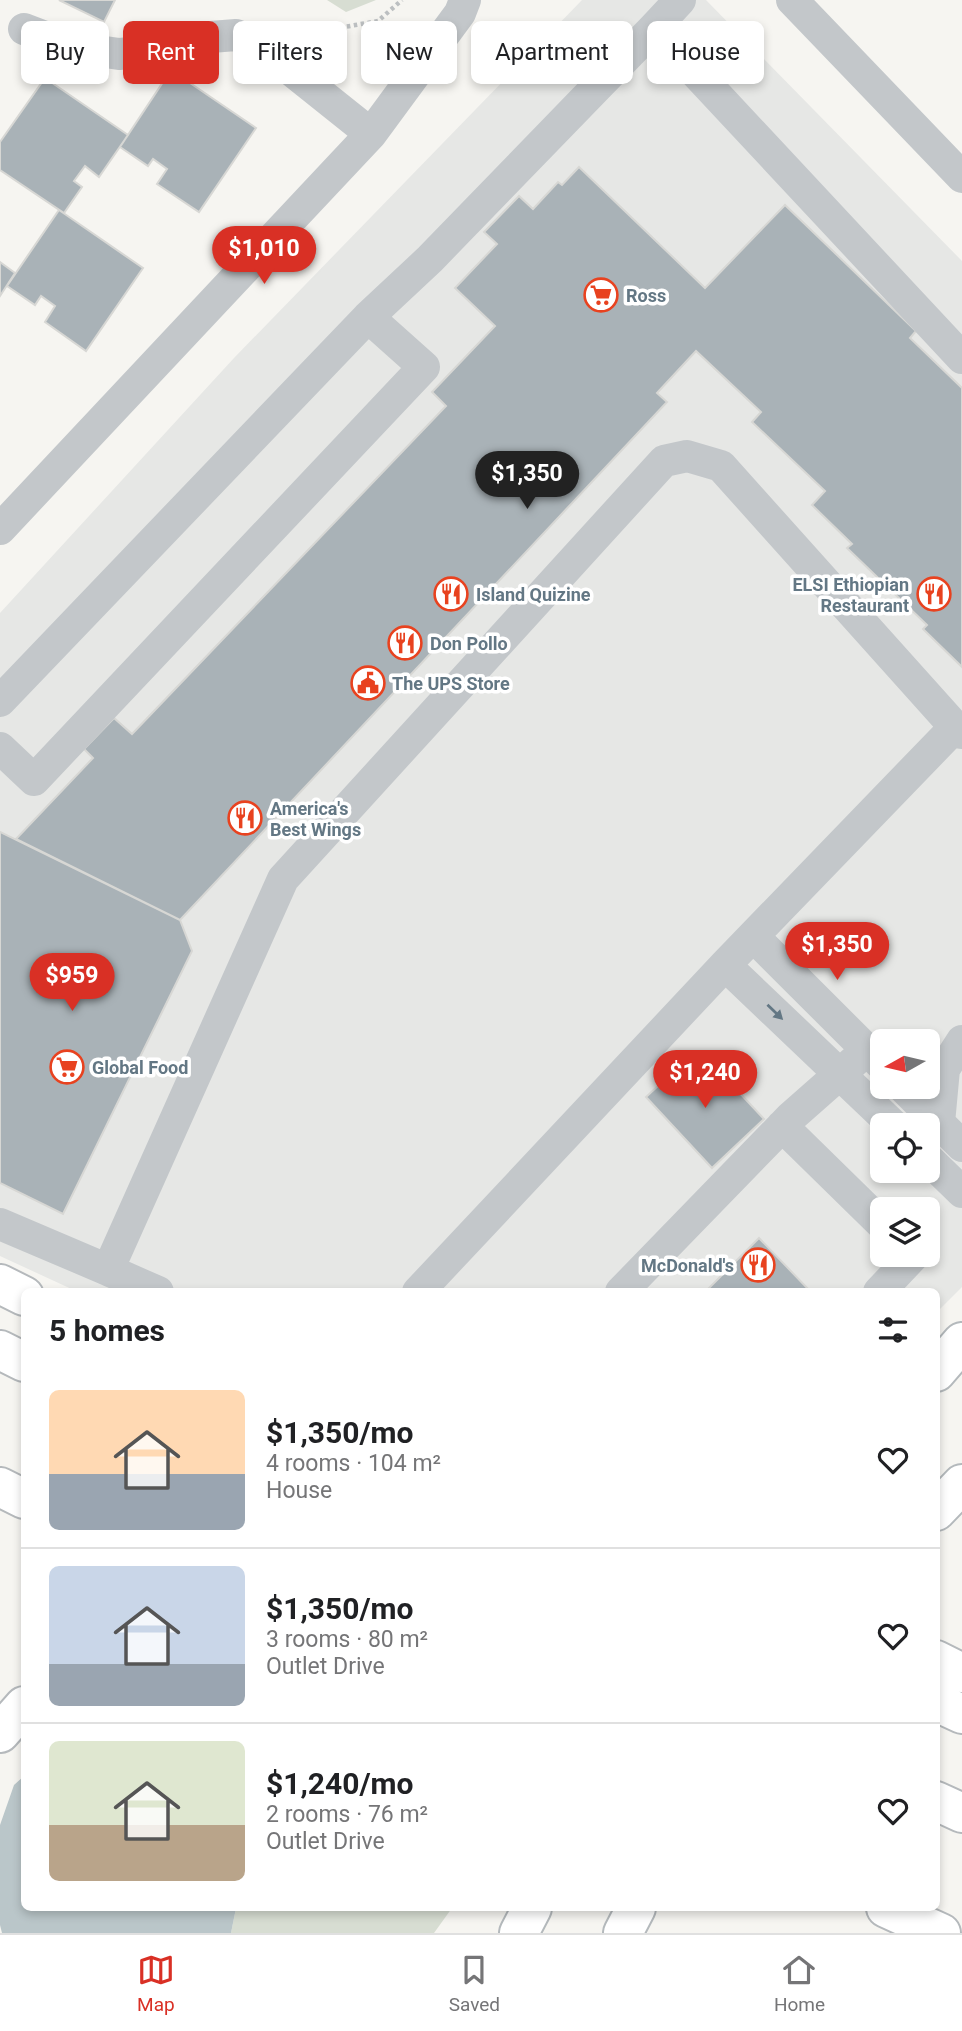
<!DOCTYPE html>
<html lang="en">
<head>
<meta charset="utf-8">
<style>
	:root { --surface:#fff; --page:#f2f2f2; --text:#202124; --muted:#757577; --line:#e0e0e0; --accent:#d93025 }
	body { margin:0; font-family:Roboto,sans-serif; background:var(--page); color:var(--text); height:100vh; display:flex; flex-direction:column; font-size:26px; white-space:nowrap }
	* { box-sizing:border-box; margin:0 }
	p { font-size:23px; color:var(--muted) }
	.icon { flex:none; width:38px; height:38px; fill:none; stroke:currentColor; stroke-width:2; stroke-linecap:round; stroke-linejoin:round }
	.map { position:relative; flex:1; overflow:hidden }
	.details { position:absolute; left:21px; top:1288px; width:919px; height:623px; display:flex; flex-direction:column; background:var(--surface); border-radius:10px; box-shadow:0 4px 10px #0003 }
	.details>* { flex:none }
	.guide { position:absolute; left:21px; top:21px; width:920px; height:63px; display:flex; gap:14px }
	.needle { width:46px; rotate:262deg }
	.buttons { position:absolute; left:870px; top:1029px; display:grid; gap:14px }
	.buttons a { display:grid; place-items:center; width:70px; height:70px; border-radius:10px; background:var(--surface); box-shadow:0 4px 10px #0003; font-size:35px }
	.price { position:absolute; translate:-50% -60px; padding:0 16px; border-radius:24px; background:var(--accent); color:#fff; font-size:23px; line-height:46px; filter:drop-shadow(0 2px 4px #0008) }
	.price::after { content:''; position:absolute; left:50%; top:42px; width:21px; height:16px; margin-left:-10px; background:inherit; clip-path:polygon(0 0,100% 0,50% 100%) }
	.price.current { background:#222; color:#fff }
	ul { padding:0; list-style:none }
	li { display:flex; align-items:center; gap:21px; height:175px; padding:0 28px }
	li+li { border-top:2px solid var(--line) }
	li span { display:grid; place-items:center; flex:none; width:196px; height:140px; border-radius:10px; color:#555 }
	li>.icon { margin-inline-start:auto }
	span .icon { width:84px; height:84px; fill:#fffc; stroke-width:1 }
	li b { font-size:30px }
	h2 { display:flex; justify-content:space-between; align-items:center; height:84px; padding:0 28px; font-size:30px }
	.chip { padding:0 24px; border-radius:10px; background:var(--surface); box-shadow:0 4px 10px #0003; font-size:24px; line-height:63px }
	.chip.current { background:var(--accent); color:#fff }
	.dock { display:flex; justify-content:space-around; align-items:center; height:98px; border-top:2px solid var(--line); background:var(--surface); font-size:19px; color:var(--muted) }
	.dock a { display:grid; justify-items:center; gap:4px }
	.dock .current { color:var(--accent) }
	.map>svg:first-child { display:block }
	.built { fill:#e6e7e5; fill-rule:evenodd }
	.green { fill:#d7ddd2 }
	.water { fill:#bac6c9 }
	.building { fill:#a9b2b7; stroke:#d7d7d4; stroke-width:2 }
	.lines { fill:none; stroke-linecap:round; stroke-linejoin:round }
	.major-casing { stroke:#b4b9bc; stroke-width:42 }
	.highway-casing { stroke:#b5b9bc; stroke-width:42 }
	.path { stroke:#bcbfc1; stroke-width:4.5; stroke-dasharray:3.5 3.5; stroke-linecap:butt }
	.minor { stroke:#c3c7ca; stroke-width:32 }
	.major { stroke:#fff; stroke-width:38 }
	.highway { stroke:#fff; stroke-width:38 }
	.oneway { fill:#637784 }
	.labels { text-anchor:middle; dominant-baseline:central; stroke-width:7; stroke-linejoin:round; paint-order:stroke }
	.poi-label { font-size:18px; font-weight:bold; fill:#637784; stroke:#fff; text-anchor:start }
</style>
</head>
<body>
<div class="map">
<svg width="962" height="1933" viewBox="0 0 962 1933">
	<rect width="100%" height="100%" fill="#f6f5f1"/>
	<path class="built" d="M 582,0 L 706,0 L 962,261 L 962,1287 L 936,1313 L 936,1292 L 78,1292 L 0,1256 L 0,613 L 234,358 ZM 882,1041 L 928,1041 L 928,1087 L 882,1087 ZM 882,1125 L 928,1125 L 928,1171 L 882,1171 ZM 882,1209 L 928,1209 L 928,1255 L 882,1255 Z"/>
	<path class="green" d="M 327,0 L 376,0 L 346,12 Z
		M 236,1908 L 452,1908 L 434,1933 L 231,1933 Z"/>
	<path class="water" d="M 24,1776 L 24,1908 L 236,1908 L 231,1933 L 2,1933 L 0,1925 L 0,1825 L 14,1785 Z"/>
	<path class="building" d="M 59,0 L 115,0 L 104,22 Z
		M 171,70 L 256,128 L 199,212 L 157,184 L 167,169 L 153,159 L 148,166 L 120,147 Z
		M 45,78 L 128,135 L 99,177 L 85,166 L 74,181 L 82,187 L 64,213 L 0,170 L 0,142 Z
		M 579,167 L 705,288 L 785,205 L 916,331 L 910,338 L 962,388 L 962,667 L 923,629 L 927,625 L 847,548 L 852,544 L 812,505 L 825,491 L 752,422 L 761,412 L 696,351 L 657,393 L 667,402 L 180,920 L 16,839 L 93,758 L 84,749 L 114,718 L 132,734 L 446,406 L 432,392 L 495,326 L 455,288 L 497,244 L 484,232 L 519,196 L 533,209 L 558,182 L 562,185 Z
		M 59,210 L 143,268 L 86,351 L 45,322 L 55,306 L 41,296 L 35,305 L 7,286 Z
		M 0,262 L 15,273 L 0,296 Z
		M 0,832 L 180,920 L 192,951 L 63,1214 L 0,1183 Z
		M 708,1059 L 764,1119 L 712,1168 L 646,1097 L 686,1060 L 695,1070 Z
		M 759,1238 L 811,1292 L 705,1292 Z"/>
	<g class="lines">
		<defs>
			<path id="major" d="M 936,1372 L 962,1342
				M 936,1511 L 962,1484
				M 519,1933 L 532,1908
				M 623,1933 L 636,1908"/>
			<path id="highway" d="M 0,1284 L 24,1296
				M 0,1350 L 24,1362
				M 0,1487 L 24,1499
				M 936,1660 L 962,1673
				M 936,1702 L 962,1714
				M 0,1733 L 24,1706
				M 936,1801 L 962,1813
				M 886,1908 L 941,1933"/>
		</defs>
		<use href="#major" class="major-casing"/>
		<use href="#highway" class="highway-casing"/>
		<path class="path" d="M 321,36 L 333,29 L 378,21 L 402,0"/>
		<path class="minor" d="M 680,0 L 654,28 L 962,358
			M 792,0 L 962,177
			M 24,29 L 71,47 L 119,54 L 156,51 L 198,38 L 236,35 L 257,43 L 371,134
			M 0,529 L 371,134 L 460,13 L 465,0
			M 0,701 L 368,317 L 430,259 L 654,28
			M 0,748 L 34,780 L 424,367 L 368,317
			M 754,937 L 881,1064
			M 725,965 L 893,1125
			M 903,1087 L 962,1146
			M 939,1123 L 944,1069 L 962,1041
			M 782,1126 L 882,1224
			M 928,1159 L 962,1192
			M 0,1224 L 108,1270
			M 158,1292 L 108,1270 L 283,879 L 664,461 L 687,456 L 721,466 L 955,727
			M 418,1292 L 725,965 L 955,727 L 962,733
			M 621,1292 L 791,1117 L 867,1050
			M 879,1292 L 914,1255"/>
		<use href="#major" class="major"/>
		<use href="#highway" class="highway"/>
	</g>
	<defs><path id="oneway-solid" d="M-6-.8H1V-3.2L6.5 0L1 3.2V.8H-6Z" transform="scale(1.75)"/></defs>
	<use class="oneway" href="#oneway-solid" transform="translate(775 1012) rotate(44)"/>
	<defs>
		<symbol id="supermarket-ring" viewBox="-11 -11 22 22"><circle r="9.5" fill="#fff" stroke="#e8421f" stroke-width="1.5"/><path d="M-6-5.5h2.5l.6 2H6L4.5 2H-2.5L-4.4-4H-6ZM-1.5 3.2a1.3 1.3 0 1 0 .1 0ZM3 3.2a1.3 1.3 0 1 0 .1 0Z" fill="#e8421f"/></symbol>
		<symbol id="restaurant-ring" viewBox="-11 -11 22 22"><circle r="9.5" fill="#fff" stroke="#e8421f" stroke-width="1.5"/><path d="M-5-6h1v4h1v-4h1v4h1v-4h1v5L-1.5 .5V6h-2V.5L-5-1ZM5-6V6H3V1.5H1.5Q1.5-4 5-6Z" fill="#e8421f"/></symbol>
		<symbol id="civic-ring" viewBox="-11 -11 22 22"><circle r="9.5" fill="#fff" stroke="#e8421f" stroke-width="1.5"/><path d="M-.6-6.5H3V-4.5H.6V-3L4-1V1h2V6H-6V1h2V-1L-.6-3ZM-1.2 2.5V6h2.4V2.5Z" fill="#e8421f"/></symbol>
	</defs>
	<g fill-rule="evenodd">
		<use href="#supermarket-ring" x="582" y="276" width="38" height="38"/>
		<use href="#restaurant-ring" x="432" y="575" width="38" height="38"/>
		<use href="#restaurant-ring" x="915" y="575" width="38" height="38"/>
		<use href="#restaurant-ring" x="386" y="624" width="38" height="38"/>
		<use href="#civic-ring" x="349" y="664" width="38" height="38"/>
		<use href="#restaurant-ring" x="226" y="799" width="38" height="38"/>
		<use href="#supermarket-ring" x="48" y="1048" width="38" height="38"/>
		<use href="#restaurant-ring" x="739" y="1246" width="38" height="38"/>
	</g>
	<g class="labels">
		<g class="poi-label">
			<text x="626" y="295">Ross</text>
			<text x="909" y="584" text-anchor="end">ELSI Ethiopian<tspan x="909" dy="21">Restaurant</tspan></text>
			<text x="476" y="594">Island Quizine</text>
			<text x="430" y="643">Don Pollo</text>
			<text x="392" y="683">The UPS Store</text>
			<text x="270" y="808">America's<tspan x="270" dy="21">Best Wings</tspan></text>
			<text x="92" y="1067">Global Food</text>
			<text x="734" y="1265" text-anchor="end">McDonald's</text>
		</g>
	</g>
</svg>
<div class="buttons">
<a><svg class="needle" viewBox="-14 -14 28 28"><path d="M0-13l5 13h-10z" fill="#e53935"/><path d="M0 13l5-13h-10z" fill="#757577"/></svg></a>
<a><svg class="icon" aria-label="locate" viewBox="0 0 24 24"><circle cx="12" cy="12" r="6"/><path d="M12 2v4M12 18v4M2 12h4M18 12h4"/></svg></a>
<a><svg class="icon" aria-label="layers" viewBox="0 0 24 24"><path d="M12 4l9 5-9 5-9-5zM3 14l9 5 9-5"/></svg></a>
</div>
<b class="price" style="left:264px;top:286px">$1,010</b>
<b class="price current" style="left:527px;top:511px">$1,350</b>
<b class="price" style="left:837px;top:982px">$1,350</b>
<b class="price" style="left:72px;top:1013px">$959</b>
<b class="price" style="left:705px;top:1110px">$1,240</b>
<div class="guide">
<a class="chip">Buy</a>
<a class="chip current">Rent</a>
<a class="chip">Filters</a>
<a class="chip">New</a>
<a class="chip">Apartment</a>
<a class="chip">House</a>
</div>
<section class="details">
<h2>5 homes<svg class="icon" aria-label="filters" viewBox="0 0 24 24"><path d="M4 7h16M4 17h16"/><circle cx="9" cy="7" r="2"/><circle cx="15" cy="17" r="2"/></svg></h2>
<ul>
<li><span style="background:linear-gradient(#ffd9b3 60%,#9aa5b1 0)"><svg class="icon" aria-label="home" viewBox="0 0 24 24"><path d="M3 11l9-7 9 7M6 9v11h12V9"/></svg></span><div><b>$1,350/mo</b><p>4 rooms · 104 m²</p><p>House</p></div><svg class="icon" aria-label="heart" viewBox="0 0 24 24"><path d="M12 20l-8-8c-3-5 5-10 8-4 3-6 11-1 8 4z"/></svg></li>
<li><span style="background:linear-gradient(#c9d6e8 70%,#9aa5b1 0)"><svg class="icon" aria-label="home" viewBox="0 0 24 24"><path d="M3 11l9-7 9 7M6 9v11h12V9"/></svg></span><div><b>$1,350/mo</b><p>3 rooms · 80 m²</p><p>Outlet Drive</p></div><svg class="icon" aria-label="heart" viewBox="0 0 24 24"><path d="M12 20l-8-8c-3-5 5-10 8-4 3-6 11-1 8 4z"/></svg></li>
<li><span style="background:linear-gradient(#dfe7d0 60%,#b9a48a 0)"><svg class="icon" aria-label="home" viewBox="0 0 24 24"><path d="M3 11l9-7 9 7M6 9v11h12V9"/></svg></span><div><b>$1,240/mo</b><p>2 rooms · 76 m²</p><p>Outlet Drive</p></div><svg class="icon" aria-label="heart" viewBox="0 0 24 24"><path d="M12 20l-8-8c-3-5 5-10 8-4 3-6 11-1 8 4z"/></svg></li>
</ul>
</section>
</div>
<nav class="dock">
<a class="current"><svg class="icon" aria-label="map" viewBox="0 0 24 24"><path d="M3 6l6-2 6 2 6-2v14l-6 2-6-2-6 2zM9 4v14M15 6v14"/></svg>Map</a>
<a><svg class="icon" aria-label="saved" viewBox="0 0 24 24"><path d="M7 4h10v16l-5-4-5 4z"/></svg>Saved</a>
<a><svg class="icon" aria-label="home" viewBox="0 0 24 24"><path d="M3 11l9-7 9 7M6 9v11h12V9"/></svg>Home</a>
</nav>
</body>
</html>
